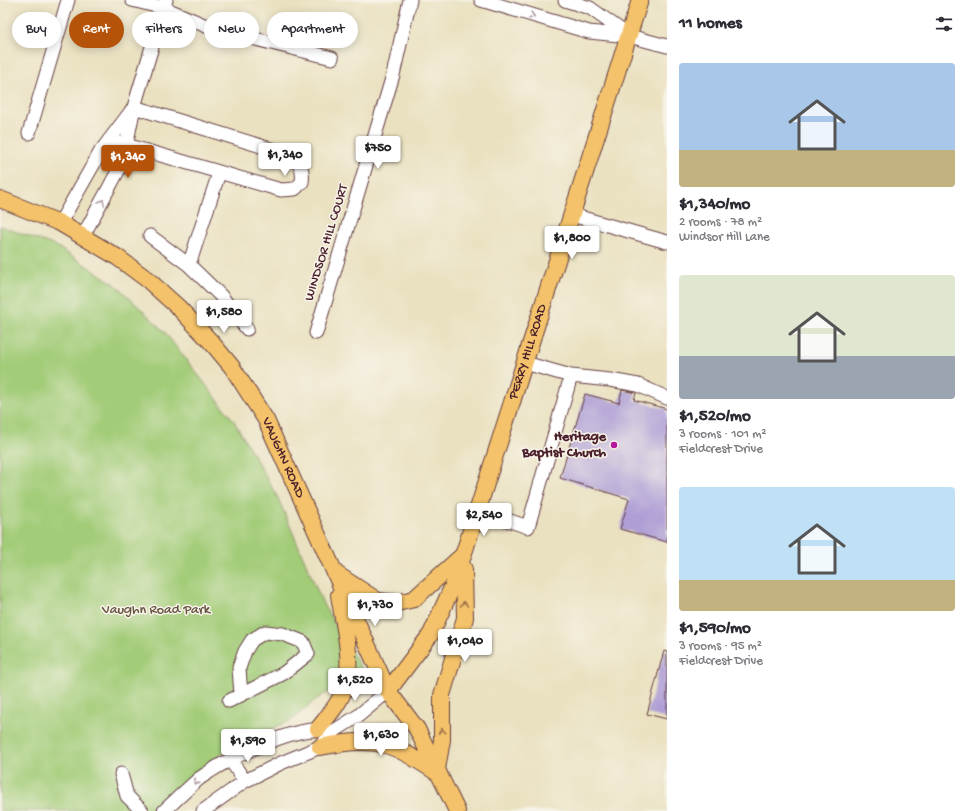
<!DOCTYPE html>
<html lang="en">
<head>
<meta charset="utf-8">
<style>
	:root { --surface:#fff; --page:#f2f2f3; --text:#2b2b33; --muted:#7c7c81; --accent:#b45309 }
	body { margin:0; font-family:"Gochi Hand",sans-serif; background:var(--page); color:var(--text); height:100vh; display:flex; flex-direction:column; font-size:15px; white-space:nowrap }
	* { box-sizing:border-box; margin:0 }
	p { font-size:13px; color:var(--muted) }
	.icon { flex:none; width:22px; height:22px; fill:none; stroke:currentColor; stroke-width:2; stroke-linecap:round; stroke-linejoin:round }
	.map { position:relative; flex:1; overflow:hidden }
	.side { display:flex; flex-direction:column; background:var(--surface); width:300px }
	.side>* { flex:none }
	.guide { position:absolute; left:12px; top:12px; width:380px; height:36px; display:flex; gap:8px }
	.price { position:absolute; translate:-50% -34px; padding:0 9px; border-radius:4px; background:#fff; color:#222; font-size:13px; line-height:26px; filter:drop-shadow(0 1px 2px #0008) }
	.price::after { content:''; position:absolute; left:50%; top:24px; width:12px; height:9px; margin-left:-6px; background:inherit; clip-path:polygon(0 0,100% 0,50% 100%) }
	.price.active { background:var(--accent); color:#fff }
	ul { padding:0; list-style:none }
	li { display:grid; align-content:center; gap:8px; height:212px; padding:0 12px }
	li span { display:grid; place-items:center; height:124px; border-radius:4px; color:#555 }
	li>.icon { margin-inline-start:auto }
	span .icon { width:72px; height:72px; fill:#fffc; stroke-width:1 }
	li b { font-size:17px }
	h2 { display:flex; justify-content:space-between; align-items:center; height:48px; padding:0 12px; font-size:17px }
	.pill { padding:0 14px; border-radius:18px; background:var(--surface); box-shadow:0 2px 10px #0003; font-size:14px; line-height:36px }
	.pill.active { background:var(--accent); color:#fff }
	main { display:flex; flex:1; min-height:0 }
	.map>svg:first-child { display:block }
	.green { fill:#a3cc78; stroke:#767652 }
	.building { fill:#ae9ed5 }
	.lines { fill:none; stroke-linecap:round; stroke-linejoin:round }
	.minor-casing { stroke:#623c41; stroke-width:15 }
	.major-casing { stroke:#623c41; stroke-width:18 }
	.minor { stroke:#fff; stroke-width:13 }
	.major { stroke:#f3c26a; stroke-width:16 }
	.oneway { stroke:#ae9aa0 }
	.oneway2 { stroke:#9e704a }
	.poi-dot { fill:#b5179e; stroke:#f7f3e8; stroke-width:1.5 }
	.labels { text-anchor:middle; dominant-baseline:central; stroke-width:3; stroke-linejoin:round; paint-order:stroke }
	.street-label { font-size:14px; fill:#4a1f2b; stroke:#f7f3e8 }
	.poi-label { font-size:14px; font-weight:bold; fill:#4a1f2b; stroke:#f7f3e8; text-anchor:end }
	.park-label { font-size:14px; fill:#655342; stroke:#f7f3e8 }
</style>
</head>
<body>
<main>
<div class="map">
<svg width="667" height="811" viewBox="0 0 667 811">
	<rect width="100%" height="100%" fill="#f7f3e8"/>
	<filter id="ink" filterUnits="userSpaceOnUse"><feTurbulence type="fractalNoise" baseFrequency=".025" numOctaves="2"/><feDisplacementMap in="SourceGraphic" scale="8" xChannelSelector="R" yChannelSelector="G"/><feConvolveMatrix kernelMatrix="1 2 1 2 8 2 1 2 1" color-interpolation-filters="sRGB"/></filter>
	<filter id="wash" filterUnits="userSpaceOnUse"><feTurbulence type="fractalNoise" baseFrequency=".012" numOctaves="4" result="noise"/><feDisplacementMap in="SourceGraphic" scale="16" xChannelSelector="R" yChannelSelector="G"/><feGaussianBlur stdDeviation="0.9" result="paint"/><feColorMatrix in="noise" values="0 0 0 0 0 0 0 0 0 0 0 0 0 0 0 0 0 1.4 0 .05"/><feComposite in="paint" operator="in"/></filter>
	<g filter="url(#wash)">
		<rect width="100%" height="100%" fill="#eae1c0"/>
		<path class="green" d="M 0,226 L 56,246 L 116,285 L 163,330 L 234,421 L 278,498 L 324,606 L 363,671 L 315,700 L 293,719 L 226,750 L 152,811 L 0,811 Z"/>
		<g id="blocks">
			<path class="building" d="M 622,390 L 636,393 L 634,400 L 667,409 L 667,542 L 620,529 L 629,499 L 560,478 L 585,394 L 619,403 Z
				M 664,651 L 667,652 L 667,719 L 647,714 Z"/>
		</g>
	</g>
	<g filter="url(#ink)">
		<use href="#blocks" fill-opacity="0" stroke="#623c41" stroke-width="1"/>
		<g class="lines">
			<defs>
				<path id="minor" d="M 132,0 L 164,8 L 211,28 L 332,58
					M 481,0 L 589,32 L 629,36 L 667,46
					M 565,0 L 590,8 L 629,36
					M 29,133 L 68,0
					M 109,140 L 281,190 L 295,189 L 302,182 C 304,168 299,161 287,154 L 134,107
					M 572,215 L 667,242
					M 60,223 L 101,151 L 132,110
					M 83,236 L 118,171 L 126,146 L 134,107 L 166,0
					M 150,236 L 189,265 L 221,296 L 247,329
					M 189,265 L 219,173
					M 316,333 L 393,75 L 410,0
					M 525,363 L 571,376 L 610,380 L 638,385 L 667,398
					M 477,510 L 528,527 L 571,376
					M 229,701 L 284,673 L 308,654 L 303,642 L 283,634 L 265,632 L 252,640 L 245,651 L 239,668 L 241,695
					M 231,761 L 245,781
					M 121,774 L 127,796 L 142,811
					M 164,811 C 176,800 188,788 200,778 C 227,759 294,725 327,730
					M 203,811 L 245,781 L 281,763 L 320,747 L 334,731 L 358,716 L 388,691"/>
				<g id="major">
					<path id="s1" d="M 0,199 L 60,223 L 117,257 L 148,280 L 179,308 L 212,343 L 232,367 L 266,420 L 388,691 L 417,729 L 457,811"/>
					<path d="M 335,573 L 378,601 L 397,603 L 414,599 L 463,555"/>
					<path id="s2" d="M 388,691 L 431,634 L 455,581 L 640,0"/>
					<path d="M 318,729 C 328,716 340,703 345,687 C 354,662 343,621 339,595"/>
					<path d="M 320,747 C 380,736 390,742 439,774"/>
					<path d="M 437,769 L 442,740 L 442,695 L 465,618 L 464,569"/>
				</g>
			</defs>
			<use href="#minor" class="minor-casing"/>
			<use href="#major" class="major-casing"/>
			<use href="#minor" class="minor"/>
			<use href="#major" class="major"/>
		</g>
		<defs><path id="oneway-chevron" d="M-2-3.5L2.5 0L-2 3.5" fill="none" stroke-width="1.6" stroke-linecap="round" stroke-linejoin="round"/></defs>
		<g class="oneway">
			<use href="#oneway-chevron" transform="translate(532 16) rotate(17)"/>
			<use href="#oneway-chevron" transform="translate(102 202) rotate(-62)"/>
			<use href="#oneway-chevron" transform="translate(196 782) rotate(139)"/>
		</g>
		<g class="oneway2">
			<use href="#oneway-chevron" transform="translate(464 604) rotate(-91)"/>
			<use href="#oneway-chevron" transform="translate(442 731) rotate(-93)"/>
		</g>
	</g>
	<circle class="poi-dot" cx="614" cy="445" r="4"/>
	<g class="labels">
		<g class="street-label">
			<text transform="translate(327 243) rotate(-73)">WINDSOR HILL COURT</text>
			<text stroke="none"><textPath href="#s2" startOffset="370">PERRY HILL ROAD</textPath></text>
			<text stroke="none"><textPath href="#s1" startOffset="395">VAUGHN ROAD</textPath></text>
		</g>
		<g class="poi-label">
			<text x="606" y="437">Heritage<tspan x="606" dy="16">Baptist Church</tspan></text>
		</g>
		<g class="park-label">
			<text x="156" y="610">Vaughn Road Park</text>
		</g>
	</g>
</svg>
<b class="price" style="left:378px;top:170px">$750</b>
<b class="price" style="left:285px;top:177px">$1,340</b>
<b class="price active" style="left:128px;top:179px">$1,340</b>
<b class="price" style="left:572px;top:260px">$1,800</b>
<b class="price" style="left:224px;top:334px">$1,580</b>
<b class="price" style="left:484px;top:537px">$2,540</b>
<b class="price" style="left:375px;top:627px">$1,730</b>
<b class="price" style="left:465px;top:663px">$1,040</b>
<b class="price" style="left:355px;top:702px">$1,520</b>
<b class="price" style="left:381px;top:757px">$1,630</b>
<b class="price" style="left:248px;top:763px">$1,590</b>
<div class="guide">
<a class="pill">Buy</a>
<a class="pill active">Rent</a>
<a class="pill">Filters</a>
<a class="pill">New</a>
<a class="pill">Apartment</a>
</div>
</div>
<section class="side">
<h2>11 homes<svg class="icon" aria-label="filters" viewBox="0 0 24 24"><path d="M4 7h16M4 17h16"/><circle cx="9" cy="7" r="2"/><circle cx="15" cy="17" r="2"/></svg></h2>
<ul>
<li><span style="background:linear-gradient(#a9c7e8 70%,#c2b280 0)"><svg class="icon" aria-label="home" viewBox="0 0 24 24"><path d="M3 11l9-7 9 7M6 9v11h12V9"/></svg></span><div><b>$1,340/mo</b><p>2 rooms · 78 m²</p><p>Windsor Hill Lane</p></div></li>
<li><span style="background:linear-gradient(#dfe7d0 65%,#9aa5b1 0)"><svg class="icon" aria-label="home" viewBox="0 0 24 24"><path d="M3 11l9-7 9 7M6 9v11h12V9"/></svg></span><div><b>$1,520/mo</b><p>3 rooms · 101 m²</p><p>Fieldcrest Drive</p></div></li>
<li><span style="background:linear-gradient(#bfe0f5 75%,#c2b280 0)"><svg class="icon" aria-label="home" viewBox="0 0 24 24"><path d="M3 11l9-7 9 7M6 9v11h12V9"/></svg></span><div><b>$1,590/mo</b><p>3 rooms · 95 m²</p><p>Fieldcrest Drive</p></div></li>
</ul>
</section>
</main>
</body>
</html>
